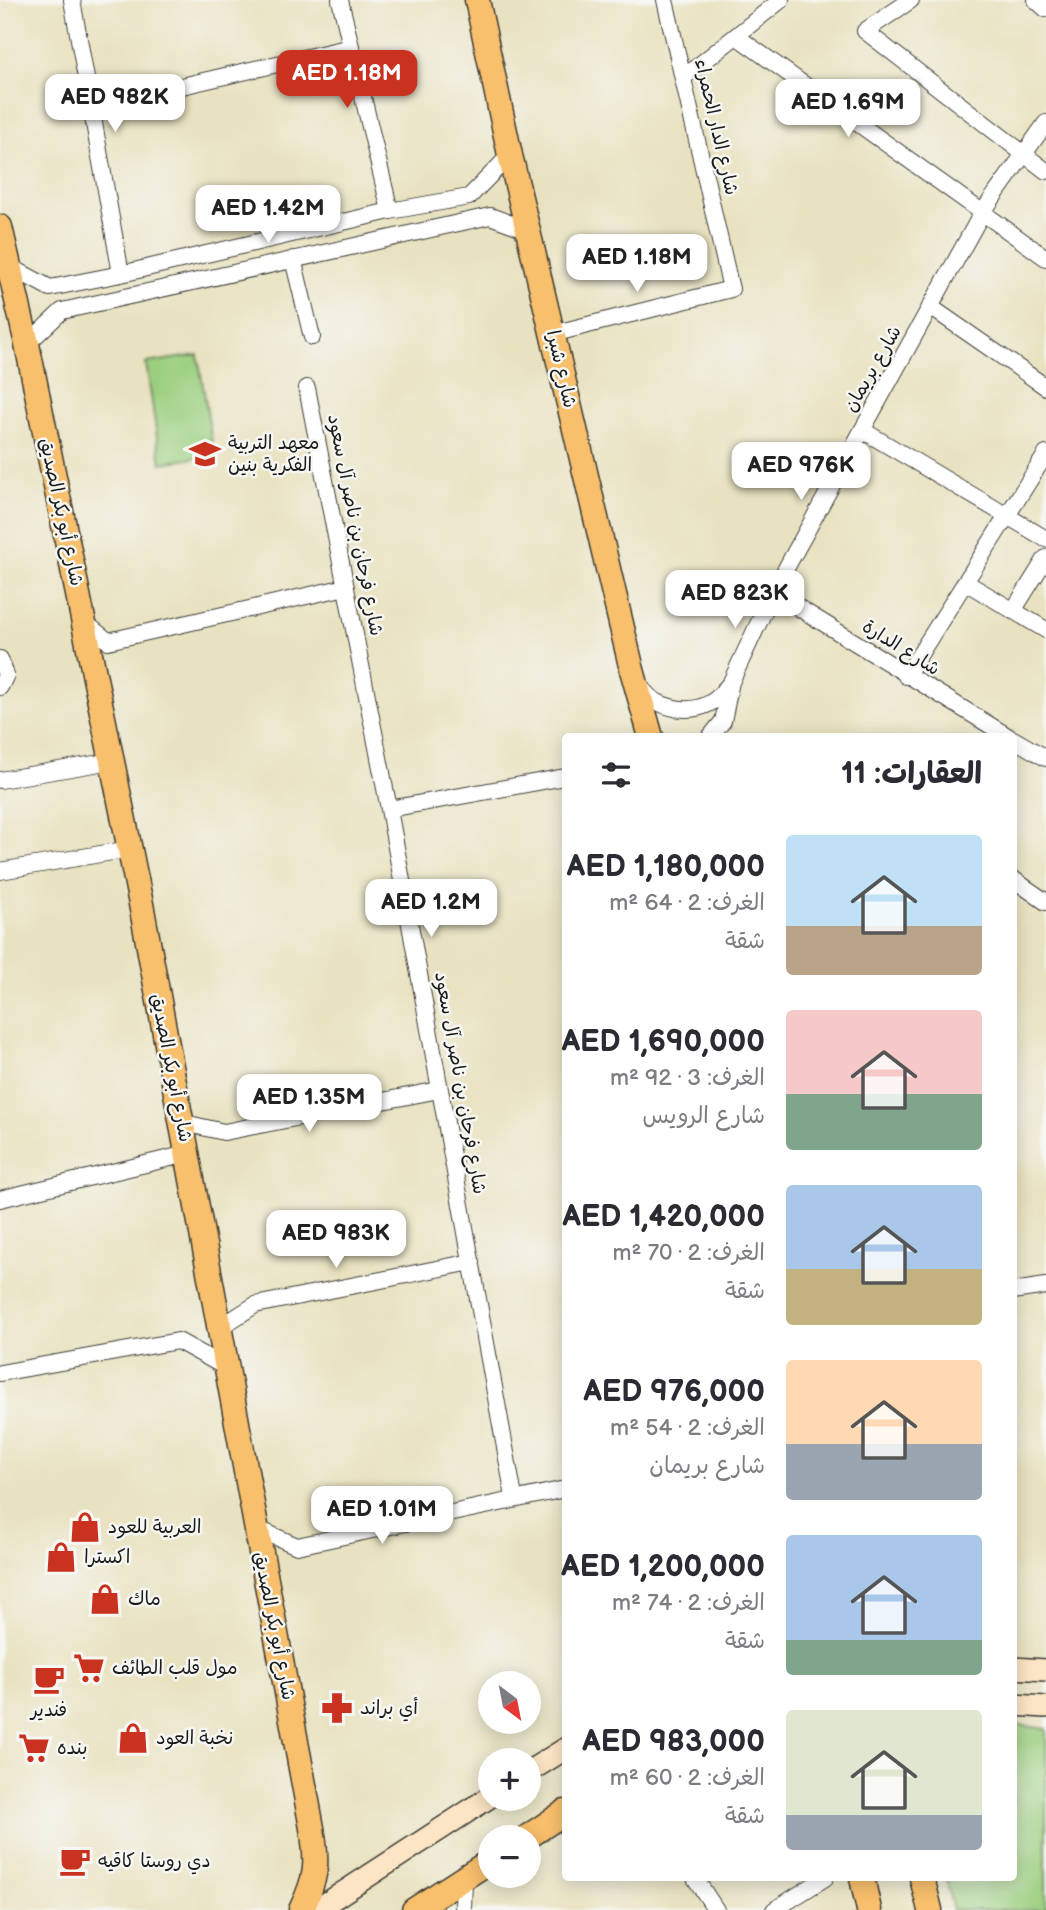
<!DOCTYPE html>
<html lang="ar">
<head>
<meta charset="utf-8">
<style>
	:root { --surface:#fff; --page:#f2f2f3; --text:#2b2b33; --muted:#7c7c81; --accent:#c8321e }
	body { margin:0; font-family:"Balsamiq Sans","Playpen Sans Arabic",sans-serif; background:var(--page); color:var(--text); direction:rtl; height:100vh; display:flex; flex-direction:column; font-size:26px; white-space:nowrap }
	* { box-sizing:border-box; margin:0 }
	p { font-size:23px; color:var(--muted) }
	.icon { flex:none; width:38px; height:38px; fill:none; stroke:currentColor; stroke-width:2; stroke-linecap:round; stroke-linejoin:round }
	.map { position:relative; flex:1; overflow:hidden; direction:ltr }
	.side { position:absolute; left:562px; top:733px; width:455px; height:1148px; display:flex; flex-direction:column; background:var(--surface); border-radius:7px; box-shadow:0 4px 18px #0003; direction:rtl }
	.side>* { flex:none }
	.needle { width:46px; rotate:148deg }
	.fabs { position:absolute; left:478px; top:1671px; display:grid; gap:14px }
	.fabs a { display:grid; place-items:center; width:63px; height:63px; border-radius:50%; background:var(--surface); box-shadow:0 4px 18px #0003; font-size:35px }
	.price { position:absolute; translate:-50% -60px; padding:0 16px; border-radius:14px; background:#fff; color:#222; font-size:23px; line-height:46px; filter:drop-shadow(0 2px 4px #0008) }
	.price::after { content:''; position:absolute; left:50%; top:42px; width:21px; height:16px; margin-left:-10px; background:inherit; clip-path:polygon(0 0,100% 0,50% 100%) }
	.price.current { background:var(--accent); color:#fff }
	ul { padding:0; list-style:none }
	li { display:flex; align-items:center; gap:21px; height:175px; padding:0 35px }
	li span { display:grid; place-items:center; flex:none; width:196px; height:140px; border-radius:7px; color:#555 }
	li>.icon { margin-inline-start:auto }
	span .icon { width:84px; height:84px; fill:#fffc; stroke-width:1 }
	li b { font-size:30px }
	h2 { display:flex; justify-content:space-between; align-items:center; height:84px; padding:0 35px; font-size:30px }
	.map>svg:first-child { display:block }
	.park { fill:#9bcf7f; stroke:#5c764e; stroke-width:2 }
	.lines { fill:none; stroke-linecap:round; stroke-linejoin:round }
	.street-casing { stroke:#3b3a35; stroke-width:18 }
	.secondary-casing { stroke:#3b3a35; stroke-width:24 }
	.primary-casing { stroke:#3b3a35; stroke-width:27 }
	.street { stroke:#fff; stroke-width:16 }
	.secondary { stroke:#fce5c4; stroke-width:21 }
	.primary { stroke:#f8bf6c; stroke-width:24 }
	.labels { text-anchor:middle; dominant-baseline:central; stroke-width:5; stroke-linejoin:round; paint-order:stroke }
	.street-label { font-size:19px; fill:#1c1c1c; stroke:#f6f6f2 }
	.poi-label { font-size:19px; fill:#1c1c1c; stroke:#f6f6f2; text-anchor:start }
</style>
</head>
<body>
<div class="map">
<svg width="1046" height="1910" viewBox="0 0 1046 1910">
	<rect width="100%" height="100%" fill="#f6f6f2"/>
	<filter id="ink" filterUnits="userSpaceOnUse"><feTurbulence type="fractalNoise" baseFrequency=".0143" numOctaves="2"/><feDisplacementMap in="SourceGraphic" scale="14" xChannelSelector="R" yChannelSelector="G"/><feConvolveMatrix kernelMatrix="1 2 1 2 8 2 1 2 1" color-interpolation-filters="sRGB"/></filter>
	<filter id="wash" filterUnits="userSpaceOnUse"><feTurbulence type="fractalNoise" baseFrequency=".00686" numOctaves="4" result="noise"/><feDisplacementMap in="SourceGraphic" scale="28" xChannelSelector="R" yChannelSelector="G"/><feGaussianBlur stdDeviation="1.57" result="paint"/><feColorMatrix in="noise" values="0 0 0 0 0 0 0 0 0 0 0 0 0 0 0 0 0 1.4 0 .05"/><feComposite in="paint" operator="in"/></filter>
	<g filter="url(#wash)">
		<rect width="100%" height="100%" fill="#e9e2c0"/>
		<path class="park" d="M 198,355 L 214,455 L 161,463 L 146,363 Z
			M 1013,1724 L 1046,1729 L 1046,1910 L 953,1910 L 946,1878 L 1013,1878 Z"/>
	</g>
	<g filter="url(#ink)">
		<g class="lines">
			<defs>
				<path id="street" d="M 72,0 L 121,274
					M 340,0 L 390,211
					M 911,0 L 865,31 L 1046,171
					M 1036,0 L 1046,9
					M 736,36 L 1046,258
					M 683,78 L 781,0
					M 91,107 L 351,47
					M 293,259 L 312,337
					M 7,265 L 50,288 L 121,274 L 390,211 L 469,197 L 510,155
					M 932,308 L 1046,387
					M 552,334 L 731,289 L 665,0
					M 27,344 L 62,311 L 490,216 L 528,230
					M 307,388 L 389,809 L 514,1497
					M 862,430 L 1046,539
					M 965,582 L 1046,630
					M 773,592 L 1009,737
					M 1013,611 L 1046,558
					M 83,621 L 108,641 L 346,587
					M 0,659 L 6,675 L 0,687
					M 906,676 L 1046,454
					M 640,685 C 654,710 694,717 716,699 C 721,694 726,688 731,682
					M 710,737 L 723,721 L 731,682 L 773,592 L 982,213 L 1046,123
					M 1013,739 L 1046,758
					M 0,780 L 112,761
					M 389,809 L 565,777
					M 0,871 L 130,849
					M 1013,879 L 1046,902
					M 180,1122 L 224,1132 L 439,1090
					M 0,1199 L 187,1154
					M 1013,1291 L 1046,1286
					M 219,1328 L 255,1305 L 472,1262
					M 0,1373 L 178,1341 L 227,1368
					M 256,1528 L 297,1546 L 565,1489
					M 695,1878 L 716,1910
					M 463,1910 L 464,1878
					M 774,1910 L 825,1878"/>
				<path id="secondary" d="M 1013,1668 L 1046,1670
					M 1013,1705 L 1046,1707
					M 528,1772 L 565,1749
					M 316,1910 L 490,1797"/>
				<path id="primary" d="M 477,0 L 510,155 L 632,670 L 651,737
					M 0,227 L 27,344 L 141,904 L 312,1828 C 318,1864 317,1877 301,1910
					M 526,1838 L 565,1812
					M 862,1878 L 869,1910
					M 922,1878 L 930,1910
					M 414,1910 L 490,1861"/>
			</defs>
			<use href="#street" class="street-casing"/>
			<use href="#secondary" class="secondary-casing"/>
			<use href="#primary" class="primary-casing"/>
			<use href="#street" class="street"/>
			<use href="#secondary" class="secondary"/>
			<use href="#primary" class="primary"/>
		</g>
	</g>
	<defs>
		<symbol id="school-bare" viewBox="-9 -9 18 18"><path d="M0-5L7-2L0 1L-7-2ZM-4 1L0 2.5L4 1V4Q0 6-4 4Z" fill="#c8321e" stroke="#f6f6f2" stroke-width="2.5" paint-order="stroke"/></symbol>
		<symbol id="shop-bare" viewBox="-9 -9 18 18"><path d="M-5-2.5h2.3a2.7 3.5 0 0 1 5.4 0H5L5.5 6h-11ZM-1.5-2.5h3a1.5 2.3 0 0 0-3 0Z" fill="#c8321e" stroke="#f6f6f2" stroke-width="2.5" paint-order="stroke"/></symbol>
		<symbol id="supermarket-bare" viewBox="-9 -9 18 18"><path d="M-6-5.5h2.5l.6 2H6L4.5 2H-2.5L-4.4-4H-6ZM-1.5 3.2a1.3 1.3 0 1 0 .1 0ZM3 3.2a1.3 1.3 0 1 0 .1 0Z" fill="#c8321e" stroke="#f6f6f2" stroke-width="2.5" paint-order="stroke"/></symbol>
		<symbol id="cafe-bare" viewBox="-9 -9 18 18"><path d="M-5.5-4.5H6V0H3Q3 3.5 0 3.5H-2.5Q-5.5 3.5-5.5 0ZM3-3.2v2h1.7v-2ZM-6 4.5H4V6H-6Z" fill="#c8321e" stroke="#f6f6f2" stroke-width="2.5" paint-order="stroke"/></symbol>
		<symbol id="pharmacy-bare" viewBox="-9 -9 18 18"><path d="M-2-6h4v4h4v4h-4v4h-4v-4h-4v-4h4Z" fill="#c8321e" stroke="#f6f6f2" stroke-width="2.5" paint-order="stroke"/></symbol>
	</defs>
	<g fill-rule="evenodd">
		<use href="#school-bare" x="183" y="432" width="44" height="44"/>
		<use href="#shop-bare" x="63" y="1505" width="44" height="44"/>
		<use href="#shop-bare" x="39" y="1535" width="44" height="44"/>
		<use href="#shop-bare" x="83" y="1577" width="44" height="44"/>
		<use href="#supermarket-bare" x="67" y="1646" width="44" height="44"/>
		<use href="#cafe-bare" x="27" y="1657" width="44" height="44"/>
		<use href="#pharmacy-bare" x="315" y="1686" width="44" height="44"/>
		<use href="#shop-bare" x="111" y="1716" width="44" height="44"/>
		<use href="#supermarket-bare" x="12" y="1726" width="44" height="44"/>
		<use href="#cafe-bare" x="53" y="1839" width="44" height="44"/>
	</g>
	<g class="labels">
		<g class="street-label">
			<text transform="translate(716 127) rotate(77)">شارع الدار الحمراء</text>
			<text transform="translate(561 369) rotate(77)">شارع شبرا</text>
			<text transform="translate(873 369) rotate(-60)">شارع بريمان</text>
			<text transform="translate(61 512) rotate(78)">شارع أبو بكر الصديق</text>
			<text transform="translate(355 525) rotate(79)">شارع فرحان بن ناصر آل سعود</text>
			<text transform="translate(901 648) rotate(32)">شارع الدارة</text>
			<text transform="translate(171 1068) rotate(79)">شارع أبو بكر الصديق</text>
			<text transform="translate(460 1083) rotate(80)">شارع فرحان بن ناصر آل سعود</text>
			<text transform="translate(274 1626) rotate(79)">شارع أبو بكر الصديق</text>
		</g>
		<g class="poi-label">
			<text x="228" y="443">معهد التربية<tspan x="228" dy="22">الفكرية بنين</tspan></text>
			<text x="108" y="1527">العربية للعود</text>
			<text x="84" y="1557">اكسترا</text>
			<text x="128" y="1599">ماك</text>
			<text x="112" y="1668">مول قلب الطائف</text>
			<text x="360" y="1708">أي براند</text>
			<text x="49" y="1710" text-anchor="middle">فندير</text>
			<text x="156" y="1738">نخبة العود</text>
			<text x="57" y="1748">بنده</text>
			<text x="98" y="1861">دي روستا كاقيه</text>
		</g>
	</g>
</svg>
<div class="fabs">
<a><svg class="needle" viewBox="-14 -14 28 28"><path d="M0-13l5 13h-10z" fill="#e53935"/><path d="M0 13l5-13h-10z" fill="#7c7c81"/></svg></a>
<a>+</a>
<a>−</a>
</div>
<b class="price current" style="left:347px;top:110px">AED 1.18M</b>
<b class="price" style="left:115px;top:134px">AED 982K</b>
<b class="price" style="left:848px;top:139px">AED 1.69M</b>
<b class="price" style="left:268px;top:245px">AED 1.42M</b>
<b class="price" style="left:637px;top:294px">AED 1.18M</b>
<b class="price" style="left:801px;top:502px">AED 976K</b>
<b class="price" style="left:735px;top:630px">AED 823K</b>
<b class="price" style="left:431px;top:939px">AED 1.2M</b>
<b class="price" style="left:309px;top:1134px">AED 1.35M</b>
<b class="price" style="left:336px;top:1270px">AED 983K</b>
<b class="price" style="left:382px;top:1546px">AED 1.01M</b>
<section class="side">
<h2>العقارات: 11<svg class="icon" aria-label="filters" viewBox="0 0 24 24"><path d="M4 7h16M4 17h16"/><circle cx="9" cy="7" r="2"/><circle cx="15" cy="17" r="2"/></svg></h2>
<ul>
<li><span style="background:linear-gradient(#bfe0f5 65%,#b9a48a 0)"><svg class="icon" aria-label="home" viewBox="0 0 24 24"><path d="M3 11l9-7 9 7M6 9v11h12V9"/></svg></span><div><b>AED 1,180,000</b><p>الغرف: 2 · 64 m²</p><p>شقة</p></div></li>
<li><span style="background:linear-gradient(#f6c9c9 60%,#7fa58c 0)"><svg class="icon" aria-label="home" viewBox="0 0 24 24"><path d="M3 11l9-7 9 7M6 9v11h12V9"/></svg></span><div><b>AED 1,690,000</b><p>الغرف: 3 · 92 m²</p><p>شارع الرويس</p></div></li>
<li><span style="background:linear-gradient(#a9c7e8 60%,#c2b280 0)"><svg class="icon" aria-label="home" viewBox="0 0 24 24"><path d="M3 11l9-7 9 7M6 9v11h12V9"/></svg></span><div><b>AED 1,420,000</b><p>الغرف: 2 · 70 m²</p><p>شقة</p></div></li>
<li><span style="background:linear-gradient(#ffd9b3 60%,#9aa5b1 0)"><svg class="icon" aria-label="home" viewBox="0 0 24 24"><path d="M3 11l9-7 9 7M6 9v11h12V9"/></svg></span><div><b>AED 976,000</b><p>الغرف: 2 · 54 m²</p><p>شارع بريمان</p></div></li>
<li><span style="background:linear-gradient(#a9c7e8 75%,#7fa58c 0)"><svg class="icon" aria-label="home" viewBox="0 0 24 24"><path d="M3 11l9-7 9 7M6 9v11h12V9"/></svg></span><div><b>AED 1,200,000</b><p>الغرف: 2 · 74 m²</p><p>شقة</p></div></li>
<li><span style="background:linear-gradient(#dfe7d0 75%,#9aa5b1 0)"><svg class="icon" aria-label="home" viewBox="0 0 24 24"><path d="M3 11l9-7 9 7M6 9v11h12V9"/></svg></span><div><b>AED 983,000</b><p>الغرف: 2 · 60 m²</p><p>شقة</p></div></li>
</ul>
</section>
</div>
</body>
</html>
